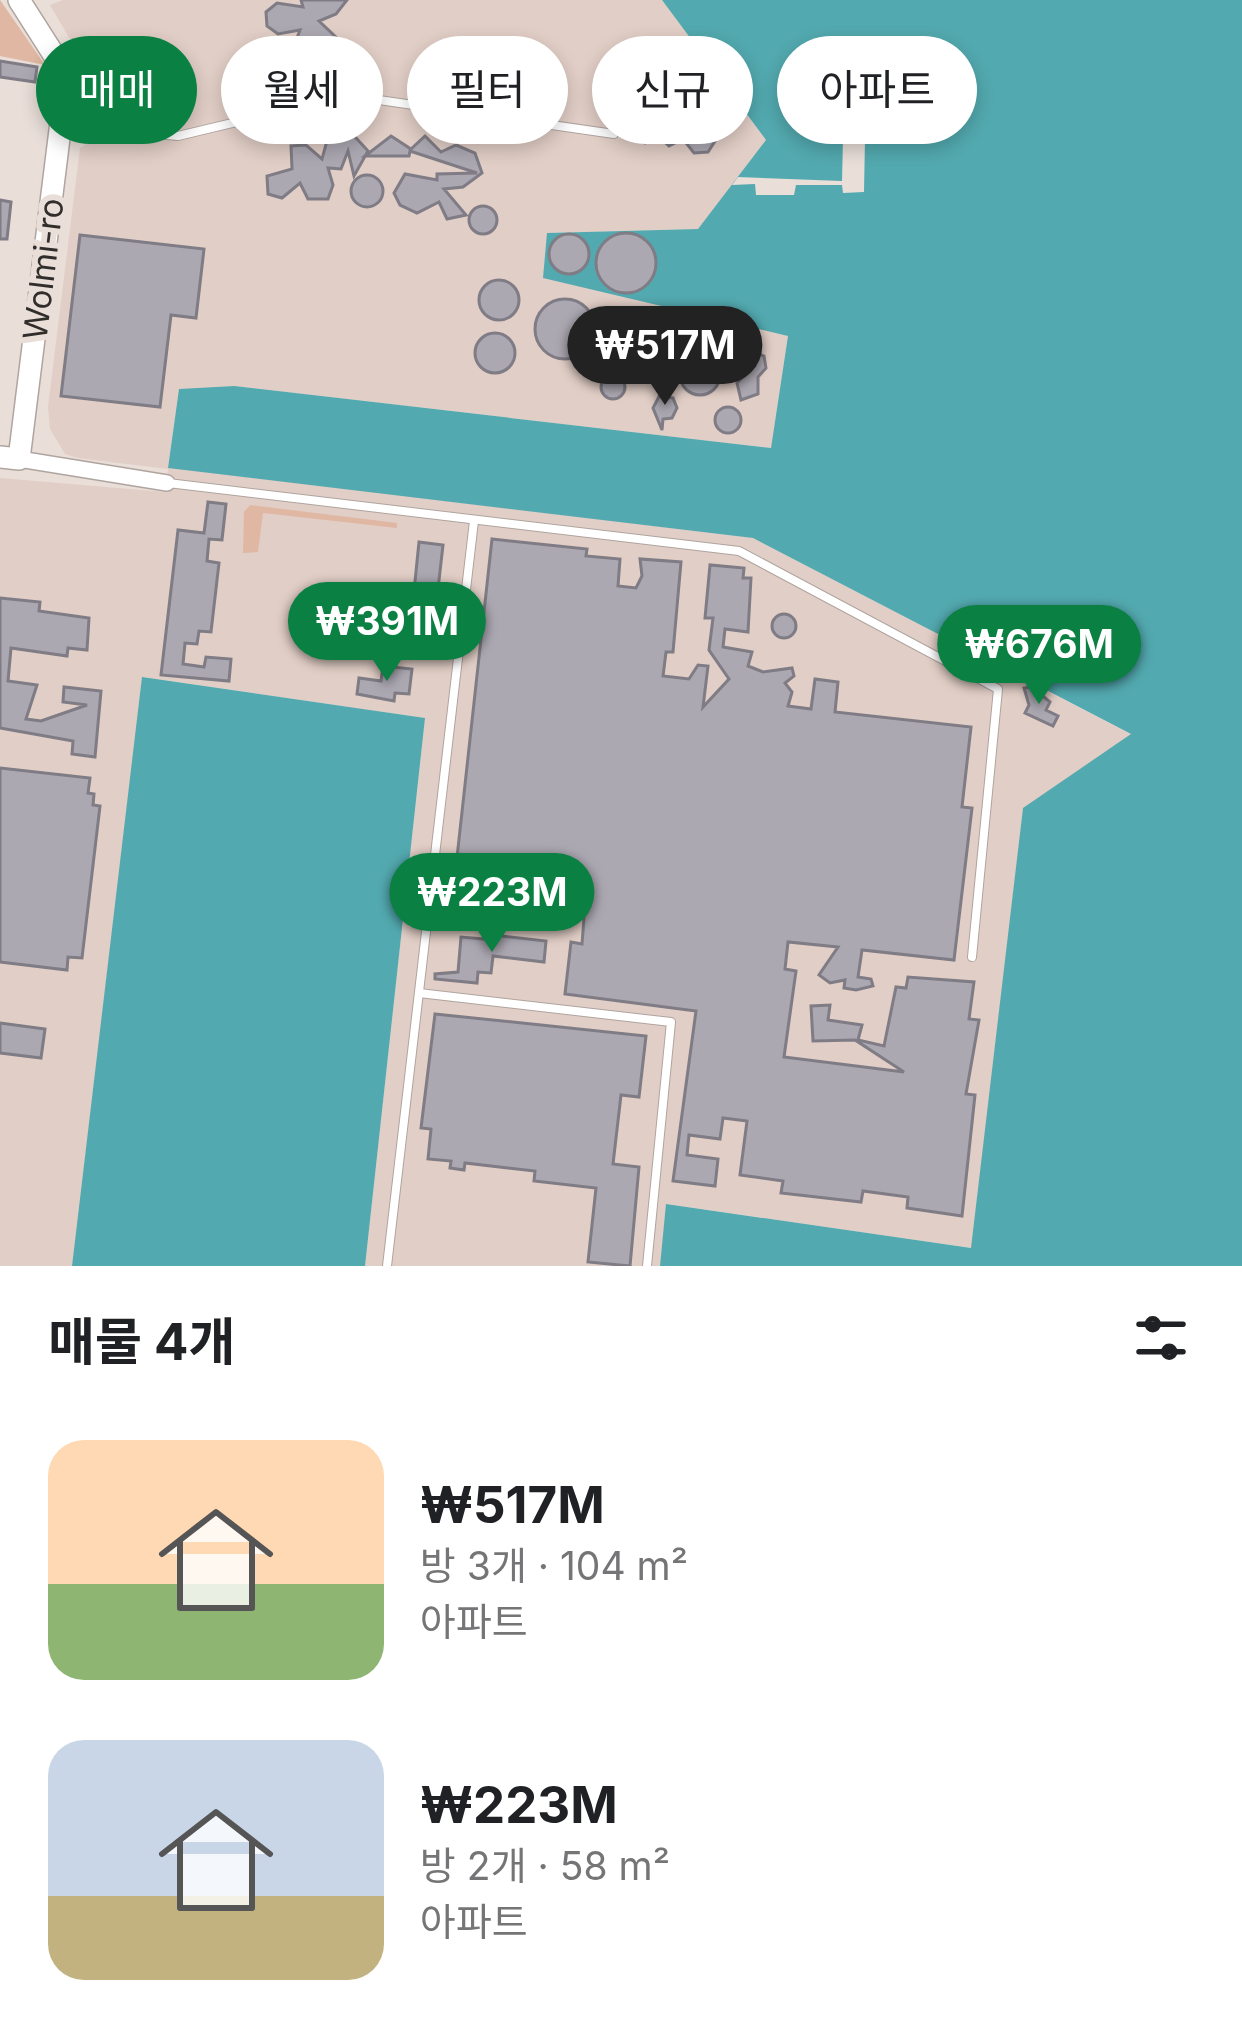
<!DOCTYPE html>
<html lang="ko">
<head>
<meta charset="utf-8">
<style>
	:root { --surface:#fff; --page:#f2f2f2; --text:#202124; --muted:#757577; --accent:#0b8043 }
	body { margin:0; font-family:Inter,"Noto Sans KR",sans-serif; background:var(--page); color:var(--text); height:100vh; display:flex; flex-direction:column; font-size:45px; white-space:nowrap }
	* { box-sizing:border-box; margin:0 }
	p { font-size:39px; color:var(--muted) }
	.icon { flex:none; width:66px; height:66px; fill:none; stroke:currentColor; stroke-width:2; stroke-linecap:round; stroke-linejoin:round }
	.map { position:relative; height:1266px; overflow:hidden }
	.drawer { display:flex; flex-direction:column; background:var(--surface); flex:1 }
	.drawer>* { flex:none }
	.guide { position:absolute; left:36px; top:36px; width:1170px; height:108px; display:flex; gap:24px }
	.price { position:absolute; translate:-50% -102px; padding:0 27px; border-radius:42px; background:var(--accent); color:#fff; font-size:39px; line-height:78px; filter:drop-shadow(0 3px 6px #0008) }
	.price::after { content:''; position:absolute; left:50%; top:72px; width:36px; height:27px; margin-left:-18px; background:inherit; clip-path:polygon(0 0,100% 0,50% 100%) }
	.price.current { background:#222; color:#fff }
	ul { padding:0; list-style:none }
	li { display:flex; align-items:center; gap:36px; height:300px; padding:0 48px }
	li span { display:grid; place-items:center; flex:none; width:336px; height:240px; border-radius:36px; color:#555 }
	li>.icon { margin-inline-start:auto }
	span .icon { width:144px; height:144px; fill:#fffc; stroke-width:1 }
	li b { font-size:51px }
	h2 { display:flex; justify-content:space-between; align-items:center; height:144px; padding:0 48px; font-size:51px }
	.pill { padding:0 42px; border-radius:54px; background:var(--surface); box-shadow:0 6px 18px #0003; font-size:42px; line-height:108px }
	.pill.current { background:var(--accent); color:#fff }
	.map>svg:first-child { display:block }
	.built { fill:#e1cec6 }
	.green { fill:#dfb7a3 }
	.water { fill:#52a9af }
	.pier { fill:#e9ded8 }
	.building { fill:#aca8b2; stroke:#7f7c85; stroke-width:3 }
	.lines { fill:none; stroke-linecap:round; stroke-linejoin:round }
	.service-casing { stroke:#afa49f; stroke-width:10 }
	.minor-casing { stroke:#afa49f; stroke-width:18 }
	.secondary-casing { stroke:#afa49f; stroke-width:24 }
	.service { stroke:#fff; stroke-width:8 }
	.minor { stroke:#fff; stroke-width:15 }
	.secondary { stroke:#fff; stroke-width:21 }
	.labels { text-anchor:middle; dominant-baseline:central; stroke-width:12; stroke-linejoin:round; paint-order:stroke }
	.street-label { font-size:33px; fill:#312d2b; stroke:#e9ded8 }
</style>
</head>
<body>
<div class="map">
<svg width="1242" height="1266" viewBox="0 0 1242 1266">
	<rect width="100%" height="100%" fill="#e9ded8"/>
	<path class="built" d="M 63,0 L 662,0 L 766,140 L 698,229 L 547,233 L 788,336 L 771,448 L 234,386 L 179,389 L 168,467 L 753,538 L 1132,735 L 1023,809 L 972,1248 L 667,1204 L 660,1266 L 365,1266 L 425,718 L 143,677 L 72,1266 L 0,1266 L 0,478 L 165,492 L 168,469 L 78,458 L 65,454 L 50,429 L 48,407 L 80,148 L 96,139 L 123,142 L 127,117 L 100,113 L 91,102 L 87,68 L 50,5 Z"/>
	<path class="green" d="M 0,0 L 45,65 L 0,56 Z
		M 250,505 L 397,523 L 397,528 L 263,513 L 258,552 L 243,553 L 244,512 Z"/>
	<path class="water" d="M 662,0 L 1242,0 L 1242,1266 L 660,1266 L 666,1204 L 971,1248 L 1023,808 L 1131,734 L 753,538 L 168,468 L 179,389 L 234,386 L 771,448 L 788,336 L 543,278 L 547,233 L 698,229 L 766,140 Z
		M 142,677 L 425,718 L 365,1266 L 72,1266 Z"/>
	<path class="pier" d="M 843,138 L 865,139 L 864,192 L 843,193 L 842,185 L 796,185 L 794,195 L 756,195 L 755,184 L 732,185 L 738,177 L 842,181 Z"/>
	<path class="building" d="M 301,0 L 347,0 L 336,14 L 319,21 L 340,41 L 340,57 L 330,70 L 315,73 L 291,60 L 283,84 L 266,88 L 252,75 L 256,56 L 274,50 L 290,59 L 293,50 L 307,49 L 295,43 L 300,30 L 278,34 L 267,26 L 266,12 L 277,3 L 303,7 Z
		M 0,61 L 37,67 L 35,82 L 0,77 Z
		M 661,64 L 672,77 L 683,72 L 693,79 L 679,108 L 706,100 L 718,107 L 709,126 L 715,141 L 708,152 L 694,153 L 683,139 L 669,146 L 658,136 L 645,143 L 636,137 L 646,121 L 639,101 L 659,91 L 649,72 Z
		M 105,95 L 127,96 L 127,111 L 103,108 Z
		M 346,127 L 368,151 L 354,176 L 348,151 L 341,169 L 328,168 L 333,185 L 328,199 L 308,199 L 300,183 L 282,198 L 268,194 L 267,176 L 292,169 L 291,146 L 306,145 L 322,159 L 328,137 Z
		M 391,136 L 411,149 L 425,136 L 441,152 L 456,145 L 475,153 L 482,173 L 463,187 L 444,189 L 466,215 L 447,219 L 439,202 L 417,213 L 400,205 L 394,193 L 405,174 L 437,180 L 437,174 L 477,173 L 410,151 L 409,156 L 365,156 Z
		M351 191a16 16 0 1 1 32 0a16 16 0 1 1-32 0Z
		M 0,200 L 11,202 L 7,239 L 0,239 Z
		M469 220a14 14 0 1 1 28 0a14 14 0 1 1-28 0Z
		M596 263a30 30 0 1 1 60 0a30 30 0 1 1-60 0Z
		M549 254a20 20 0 1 1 40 0a20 20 0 1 1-40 0Z
		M 80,235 L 204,249 L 196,318 L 171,315 L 160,407 L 61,396 Z
		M479 300a20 20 0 1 1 40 0a20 20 0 1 1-40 0Z
		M535 329a30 30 0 1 1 60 0a30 30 0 1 1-60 0Z
		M475 353a20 20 0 1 1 40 0a20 20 0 1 1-40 0Z
		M626 361a20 20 0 1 1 40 0a20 20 0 1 1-40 0Z
		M 753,352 L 764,356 L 766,368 L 758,377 L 758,394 L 741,400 L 737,383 L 747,373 L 744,360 Z
		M680 375a20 20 0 1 1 40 0a20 20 0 1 1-40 0Z
		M601 387a12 12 0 1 1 24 0a12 12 0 1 1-24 0Z
		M 665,385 L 664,397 L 673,398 L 677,408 L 672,418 L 663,419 L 662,430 L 653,408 Z
		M715 420a13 13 0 1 1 26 0a13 13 0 1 1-26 0Z
		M 208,502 L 226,504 L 222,540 L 209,539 L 207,561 L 219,563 L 211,632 L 199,631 L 197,644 L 185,643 L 183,664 L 204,667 L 206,657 L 231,659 L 229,681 L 161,675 L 178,530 L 204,533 Z
		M 492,539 L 587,549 L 586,556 L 620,559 L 618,586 L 636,588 L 642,576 L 640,559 L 681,562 L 673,652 L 666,652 L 663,676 L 689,679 L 698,665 L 708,666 L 703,707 L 729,679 L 709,650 L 713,618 L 705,618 L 710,565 L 744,568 L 743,578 L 751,578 L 748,632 L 725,629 L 723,647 L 752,652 L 748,666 L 763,672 L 792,668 L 794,676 L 785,683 L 792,692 L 788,706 L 811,709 L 815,679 L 838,682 L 835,712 L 971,727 L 962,807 L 972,808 L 954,960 L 862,950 L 858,977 L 871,979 L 873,986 L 856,990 L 844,988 L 845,980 L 830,983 L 819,975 L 838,947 L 788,942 L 785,969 L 796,971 L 784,1057 L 904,1072 L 855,1040 L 813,1041 L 811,1006 L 830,1005 L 828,1020 L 862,1025 L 858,1040 L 884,1046 L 896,987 L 906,988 L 908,977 L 974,982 L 969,1019 L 979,1020 L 966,1094 L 975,1095 L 962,1216 L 907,1208 L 908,1197 L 863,1191 L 861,1202 L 781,1193 L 783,1181 L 740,1175 L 747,1121 L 723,1118 L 720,1139 L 689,1135 L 687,1155 L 718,1159 L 715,1186 L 673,1181 L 696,1011 L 565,994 L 571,942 L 582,944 L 584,918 L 545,914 L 544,921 L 485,915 L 486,907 L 452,903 Z
		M 419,542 L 443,545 L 434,624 L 411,621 Z
		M 0,598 L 40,602 L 39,611 L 89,618 L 87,650 L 68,648 L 67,656 L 11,648 L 8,681 L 37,685 L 26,719 L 41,721 L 87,705 L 63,702 L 64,687 L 101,691 L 95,757 L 72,754 L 73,741 L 0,728 Z
		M772 626a12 12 0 1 1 24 0a12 12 0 1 1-24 0Z
		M 383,666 L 412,669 L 409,694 L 395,693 L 394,701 L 357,694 L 359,678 L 381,681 Z
		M 1032,687 L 1050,702 L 1046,710 L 1058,716 L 1053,726 L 1025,713 L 1029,705 L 1024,688 Z
		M 0,768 L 90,778 L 88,793 L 94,794 L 93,805 L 100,806 L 82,958 L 68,957 L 67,970 L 0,962 Z
		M 484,934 L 546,941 L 544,962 L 493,956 L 491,973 L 478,972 L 477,983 L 435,979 L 435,974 L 458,972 L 461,937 L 484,939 Z
		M 435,1014 L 646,1036 L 639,1097 L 621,1095 L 613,1164 L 639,1167 L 630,1266 L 588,1262 L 596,1188 L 534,1181 L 535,1171 L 465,1163 L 464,1170 L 450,1168 L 451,1161 L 428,1159 L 431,1129 L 421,1128 Z
		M 0,1023 L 45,1029 L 41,1058 L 0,1053 Z"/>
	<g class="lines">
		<defs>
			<path id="service" d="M 62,125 L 178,136 L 308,105 L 372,99 L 614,134
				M 168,483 L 739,551 L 998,689 L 972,957
				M 419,993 L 671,1022 L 647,1266
				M 387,1266 L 474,521"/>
			<path id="minor" d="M 19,459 L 167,483"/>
			<path id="secondary" d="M 0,457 L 19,459 L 65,90 L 61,66 L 19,0"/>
		</defs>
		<use href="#service" class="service-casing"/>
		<use href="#minor" class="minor-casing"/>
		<use href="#secondary" class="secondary-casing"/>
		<use href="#service" class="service"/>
		<use href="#minor" class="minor"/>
		<use href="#secondary" class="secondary"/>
	</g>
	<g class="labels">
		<g class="street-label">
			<text transform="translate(43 269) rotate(-83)">Wolmi-ro</text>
		</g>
	</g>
</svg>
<b class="price current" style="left:665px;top:408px">₩517M</b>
<b class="price" style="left:387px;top:684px">₩391M</b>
<b class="price" style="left:1039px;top:707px">₩676M</b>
<b class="price" style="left:492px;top:955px">₩223M</b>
<div class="guide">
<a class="pill current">매매</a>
<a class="pill">월세</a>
<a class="pill">필터</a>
<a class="pill">신규</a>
<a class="pill">아파트</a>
</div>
</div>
<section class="drawer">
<h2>매물 4개<svg class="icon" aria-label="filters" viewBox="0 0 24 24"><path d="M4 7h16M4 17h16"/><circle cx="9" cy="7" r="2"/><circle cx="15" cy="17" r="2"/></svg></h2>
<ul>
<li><span style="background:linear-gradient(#ffd9b3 60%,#8fb573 0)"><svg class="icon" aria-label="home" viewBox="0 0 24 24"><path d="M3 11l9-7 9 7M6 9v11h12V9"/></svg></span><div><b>₩517M</b><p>방 3개 · 104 m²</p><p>아파트</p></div></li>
<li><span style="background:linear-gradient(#c9d6e8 65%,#c2b280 0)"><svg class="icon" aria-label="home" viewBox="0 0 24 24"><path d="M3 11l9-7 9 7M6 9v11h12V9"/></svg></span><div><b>₩223M</b><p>방 2개 · 58 m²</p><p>아파트</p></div></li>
</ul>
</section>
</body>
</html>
